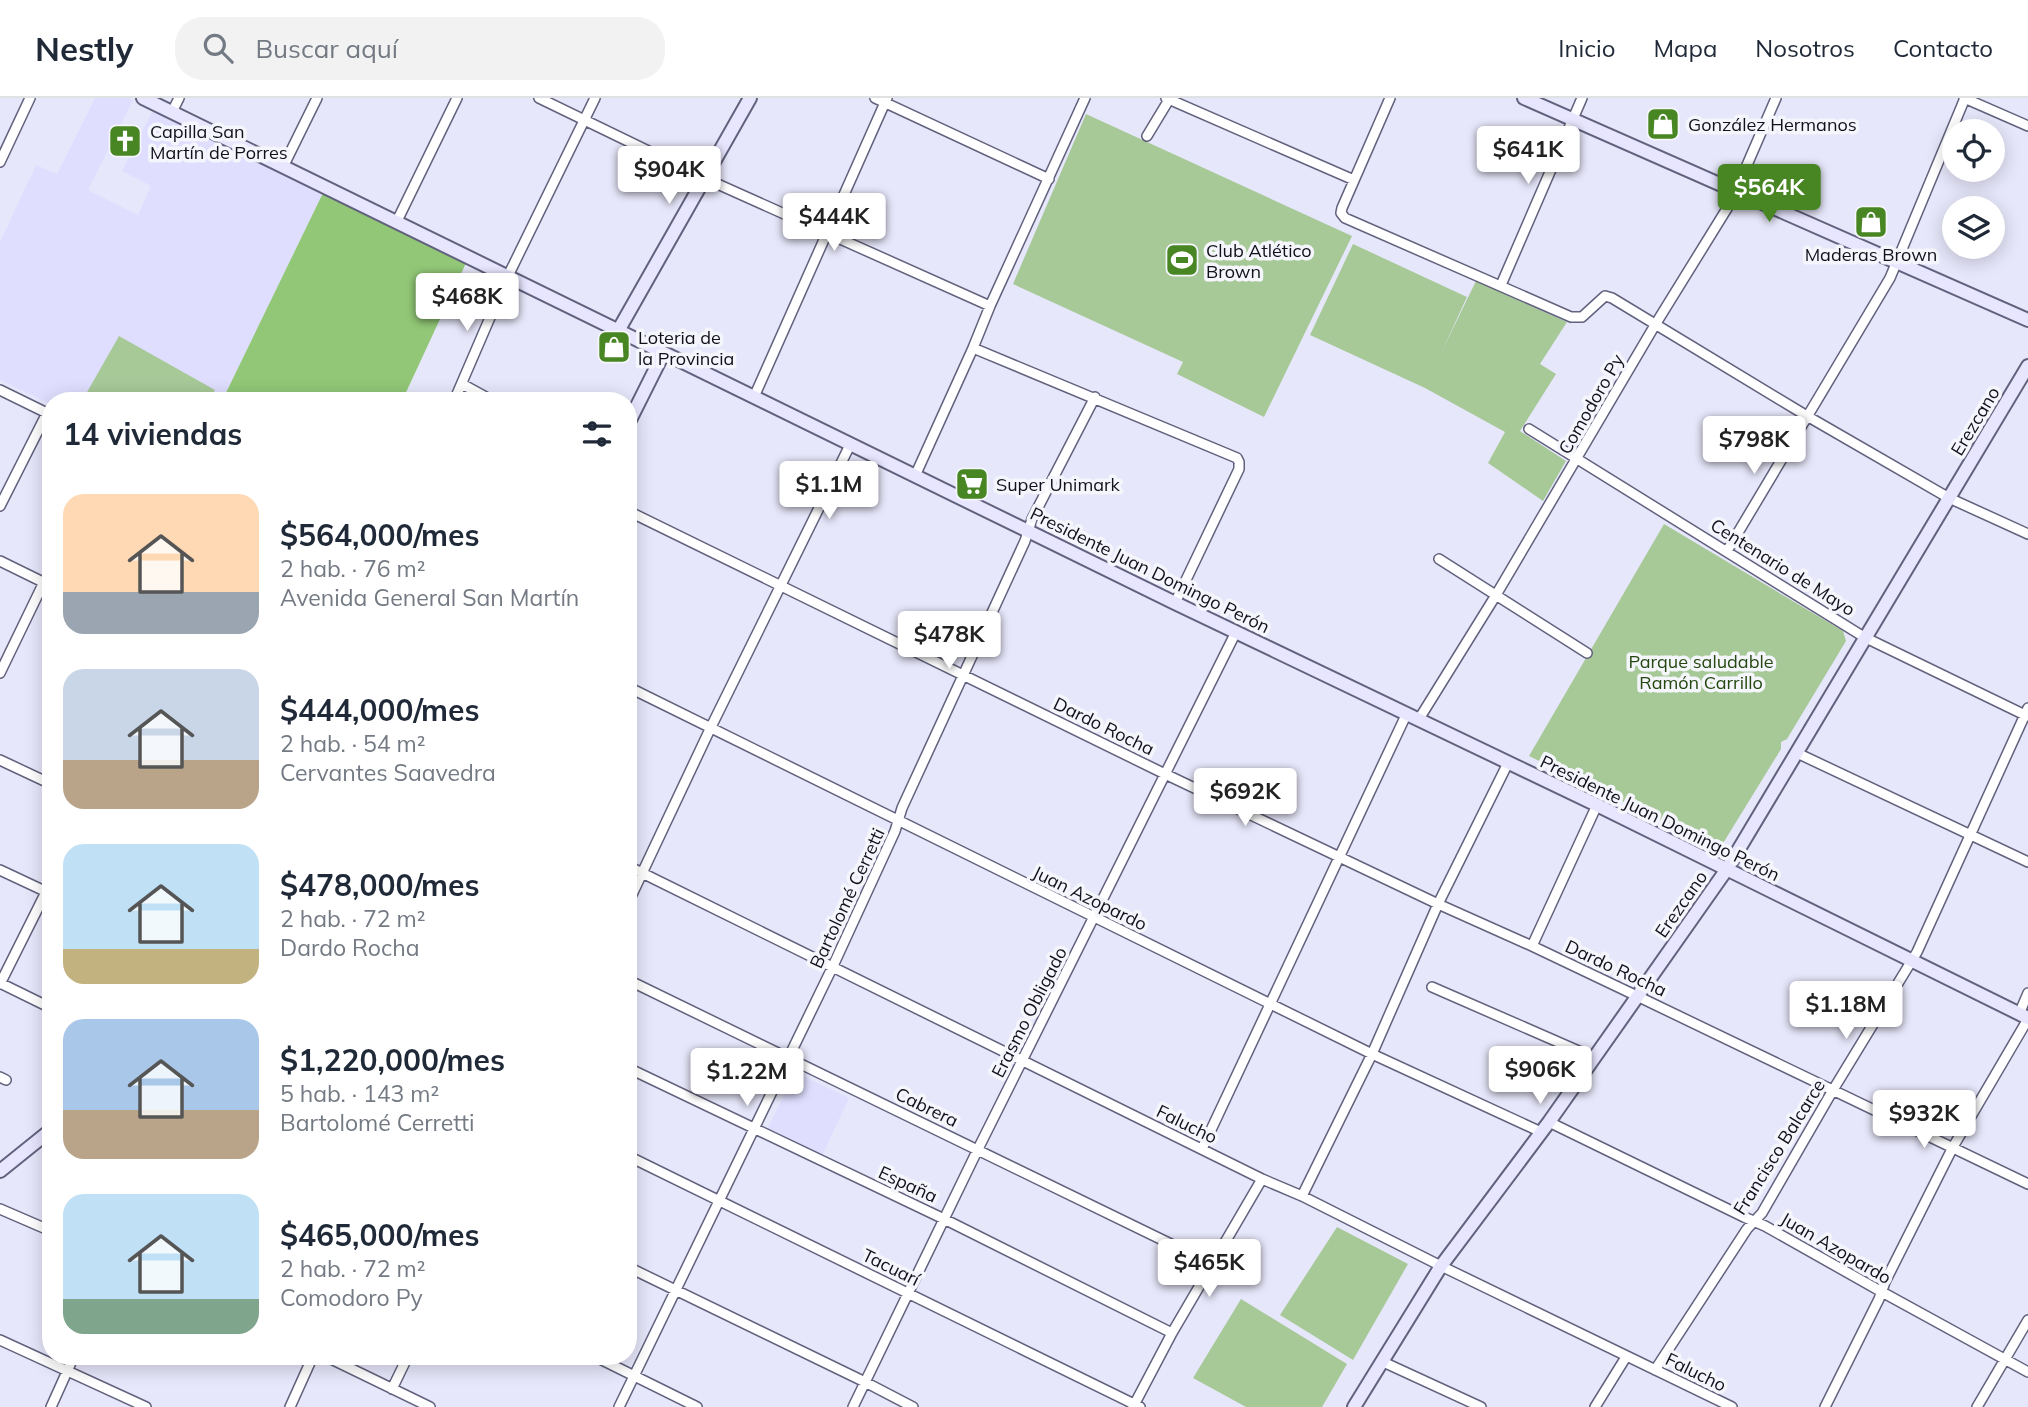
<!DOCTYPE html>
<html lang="es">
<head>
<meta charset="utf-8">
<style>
	:root { --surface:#fff; --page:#f2f2f3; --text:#1f2937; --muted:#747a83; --line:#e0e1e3; --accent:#488523 }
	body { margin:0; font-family:Mulish,sans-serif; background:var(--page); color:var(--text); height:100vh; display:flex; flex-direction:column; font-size:26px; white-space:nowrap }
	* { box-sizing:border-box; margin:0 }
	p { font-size:23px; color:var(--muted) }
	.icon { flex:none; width:38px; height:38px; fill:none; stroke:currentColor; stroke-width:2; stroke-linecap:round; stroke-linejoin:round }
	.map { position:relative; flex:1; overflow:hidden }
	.side { position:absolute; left:42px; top:294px; width:595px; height:973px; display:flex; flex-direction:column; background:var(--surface); border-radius:28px; box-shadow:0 4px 18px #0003 }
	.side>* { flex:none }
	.controls { position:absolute; left:1942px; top:21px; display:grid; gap:14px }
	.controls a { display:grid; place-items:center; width:63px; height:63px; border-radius:50%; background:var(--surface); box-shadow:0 4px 18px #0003; font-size:35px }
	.price { position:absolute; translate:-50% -60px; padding:0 16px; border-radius:7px; background:#fff; color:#222; font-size:23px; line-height:46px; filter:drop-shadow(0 2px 4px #0008) }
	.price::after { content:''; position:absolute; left:50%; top:42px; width:21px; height:16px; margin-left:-10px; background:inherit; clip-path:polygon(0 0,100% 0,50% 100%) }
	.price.current { background:var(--accent); color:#fff }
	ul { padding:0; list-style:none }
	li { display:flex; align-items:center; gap:21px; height:175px; padding:0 21px }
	li span { display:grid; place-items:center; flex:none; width:196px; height:140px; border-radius:21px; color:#555 }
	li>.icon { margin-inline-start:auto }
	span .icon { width:84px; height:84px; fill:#fffc; stroke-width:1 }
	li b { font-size:30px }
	h2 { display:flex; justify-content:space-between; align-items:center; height:84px; padding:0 21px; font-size:30px }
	header { display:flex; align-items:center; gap:42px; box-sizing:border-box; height:98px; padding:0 35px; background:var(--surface); border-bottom:2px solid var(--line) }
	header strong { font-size:33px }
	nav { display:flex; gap:38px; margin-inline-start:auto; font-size:24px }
	.search { width:490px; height:63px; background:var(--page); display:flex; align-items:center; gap:18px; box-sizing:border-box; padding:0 24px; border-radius:28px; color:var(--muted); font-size:26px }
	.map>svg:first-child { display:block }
	.built { fill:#dfdefe }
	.green { fill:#a7c998 }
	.forest { fill:#91c776 }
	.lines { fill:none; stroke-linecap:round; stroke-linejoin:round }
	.street-casing { stroke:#62617e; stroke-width:12 }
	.secondary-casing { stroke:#62617e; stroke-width:16 }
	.street { stroke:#fff; stroke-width:9 }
	.secondary { stroke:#e8e6ff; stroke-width:12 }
	.labels { text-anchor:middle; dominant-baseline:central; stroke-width:7; stroke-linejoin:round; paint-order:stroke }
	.poi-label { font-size:18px; fill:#11111c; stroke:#f5f5fc; text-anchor:start }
	.street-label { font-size:18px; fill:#11111c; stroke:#f5f5fc }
	.park-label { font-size:18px; fill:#254810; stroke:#f5f5fc }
</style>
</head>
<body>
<header>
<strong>Nestly</strong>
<div class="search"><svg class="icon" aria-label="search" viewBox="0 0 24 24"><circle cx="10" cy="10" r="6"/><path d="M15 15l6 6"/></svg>Buscar aquí</div>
<nav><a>Inicio</a><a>Mapa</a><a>Nosotros</a><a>Contacto</a></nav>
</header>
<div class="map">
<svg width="2028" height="1309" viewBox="0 0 2028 1309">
	<rect width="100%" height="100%" fill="#e7e7fb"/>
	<path class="built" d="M 95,0 L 129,0 L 133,2 L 88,92 L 138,117 L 151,88 L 122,73 L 153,12 L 323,95 L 222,303 L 51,303 L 51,306 L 0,282 L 0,144 L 36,67 L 57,76 Z
		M 795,974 L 849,1000 L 822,1058 L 767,1032 Z"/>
	<path class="green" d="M 1086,16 L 1352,138 L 1264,319 L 1177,276 L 1183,264 L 1013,186 Z
		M 1353,146 L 1467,199 L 1442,253 L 1476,183 L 1567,224 L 1540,266 L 1556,276 L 1520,333 L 1566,363 L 1543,403 L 1488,365 L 1505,334 L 1425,290 L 1310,237 Z
		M 119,238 L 215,292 L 209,303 L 82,303 Z
		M 1664,426 L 1843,533 L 1846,543 L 1787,641 L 1781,644 L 1781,651 L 1722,747 L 1714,748 L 1529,658 Z
		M 1337,1129 L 1408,1166 L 1353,1262 L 1280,1217 Z
		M 1241,1201 L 1347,1266 L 1322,1309 L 1246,1309 L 1193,1280 Z"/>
	<path class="forest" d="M 323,95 L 466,165 L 402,303 L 222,303 Z"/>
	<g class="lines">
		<defs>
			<path id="street" d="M 539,0 L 704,80 L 990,208
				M 875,0 L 1049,81
				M 1166,0 L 1354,82
				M 1390,0 L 1342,110 L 1341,115 L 1345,120 L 1571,219 L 1582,219 L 1605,198 L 1612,200 L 1807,318 L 1949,400 L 2028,436
				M 1964,0 L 2028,28
				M 172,14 L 179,0
				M 1147,38 L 1170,0
				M 0,64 L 30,0
				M 283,69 L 317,0
				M 396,125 L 457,0
				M 1501,187 L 1582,0
				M 973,250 L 1237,360 L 1239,364 L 1239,371 L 1175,505
				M 462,286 L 493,303
				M 0,292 L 51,317
				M 754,299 L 887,0
				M 454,303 L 507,180 L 595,0
				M 1529,331 L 1864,539 L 2027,618
				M 915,378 L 973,250 L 990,208 L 1085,0
				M 0,408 L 47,315
				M 628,413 L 1165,676 L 1438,806 L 1532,848 L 1637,898 L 2028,1086
				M 1727,453 L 1890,180 L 1965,0
				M 1439,461 L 1587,555
				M 0,463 L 51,488
				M 0,575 L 44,484
				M 628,589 L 1372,956 L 1541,1034
				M 1419,621 L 1496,497 L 1655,227 L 1731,104 L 1776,0
				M 1797,655 L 2028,764
				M 0,662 L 51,686
				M 628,768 L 1262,1081 L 1302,1098 L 1441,1168 L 1732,1309
				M 0,772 L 49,795
				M 628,805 L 711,629 L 850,347
				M 1532,848 L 1597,707
				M 628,882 L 1212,1166
				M 0,885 L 51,910
				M 0,886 L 51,784
				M 1432,889 L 1581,954 L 1592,962
				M 2019,916 L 2028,895
				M 628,970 L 944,1121 L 1172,1235
				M 0,979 L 6,982
				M 1549,1024 L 1744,1119 L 1765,1128 L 1882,1194 L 2028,1274
				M 1202,1051 L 1407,615
				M 628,1058 L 1140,1309
				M 1302,1098 L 1372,956 L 1438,806 L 1508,665
				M 0,1111 L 51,1133
				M 628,1169 L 865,1284 L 913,1309
				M 0,1242 L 146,1309
				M 325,1258 L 430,1309
				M 594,1258 L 697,1309
				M 1381,1263 L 1481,1309
				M 1655,1272 L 1747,1131 L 1762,1115 L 1833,992 L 1917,854 L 2028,610
				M 392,1291 L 408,1258
				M 51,1309 L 74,1258
				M 290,1309 L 313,1258
				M 619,1309 L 833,868 L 895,733 L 902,710 L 1025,443 L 1032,421 L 1095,299
				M 853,1309 L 978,1051 L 1236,534
				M 1133,1309 L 1172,1235 L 1262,1081
				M 1595,1309 L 1626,1259
				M 1825,1309 L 1879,1201 L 1885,1184 L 1953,1049 L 2028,921
				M 1977,1309 L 2028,1222"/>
			<path id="secondary" d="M 143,0 L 1175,505 L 1597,707 L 2028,920
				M 1524,0 L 2028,222
				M 618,233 L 750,0
				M 628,326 L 663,256
				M 0,1073 L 51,1032
				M 1354,1309 L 1441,1168 L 1549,1024 L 1727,771 L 2028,268"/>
		</defs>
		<use href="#street" class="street-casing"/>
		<use href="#secondary" class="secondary-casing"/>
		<use href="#street" class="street"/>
		<use href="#secondary" class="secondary"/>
	</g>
	<defs>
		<symbol id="shop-square" viewBox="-11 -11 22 22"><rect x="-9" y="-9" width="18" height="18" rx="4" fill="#488523" stroke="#f5f5fc"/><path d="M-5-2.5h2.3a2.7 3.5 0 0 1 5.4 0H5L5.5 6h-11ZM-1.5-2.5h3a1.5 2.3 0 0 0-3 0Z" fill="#fff"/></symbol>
		<symbol id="church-square" viewBox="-11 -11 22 22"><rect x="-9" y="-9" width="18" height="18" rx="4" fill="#488523" stroke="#f5f5fc"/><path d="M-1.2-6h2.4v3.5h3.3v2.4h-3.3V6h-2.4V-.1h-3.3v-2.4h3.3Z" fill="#fff"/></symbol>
		<symbol id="stadium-square" viewBox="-11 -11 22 22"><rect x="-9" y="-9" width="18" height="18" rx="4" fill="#488523" stroke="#f5f5fc"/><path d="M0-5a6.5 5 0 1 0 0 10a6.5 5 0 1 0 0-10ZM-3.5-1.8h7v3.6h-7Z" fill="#fff"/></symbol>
		<symbol id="supermarket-square" viewBox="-11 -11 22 22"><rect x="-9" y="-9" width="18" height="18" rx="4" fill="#488523" stroke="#f5f5fc"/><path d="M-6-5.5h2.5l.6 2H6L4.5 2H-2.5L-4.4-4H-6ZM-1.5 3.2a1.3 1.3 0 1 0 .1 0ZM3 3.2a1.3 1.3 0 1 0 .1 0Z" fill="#fff"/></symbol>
	</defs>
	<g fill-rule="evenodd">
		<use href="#shop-square" x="1644" y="7" width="38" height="38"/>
		<use href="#church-square" x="106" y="24" width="38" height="38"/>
		<use href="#shop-square" x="1852" y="105" width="38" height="38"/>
		<use href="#stadium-square" x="1163" y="143" width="38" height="38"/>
		<use href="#shop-square" x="595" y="230" width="38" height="38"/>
		<use href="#supermarket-square" x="953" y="367" width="38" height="38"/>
	</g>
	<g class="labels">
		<g class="poi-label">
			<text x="1688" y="26">González Hermanos</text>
			<text x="150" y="33">Capilla San<tspan x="150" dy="21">Martín de Porres</tspan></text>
			<text x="1206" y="152">Club Atlético<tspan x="1206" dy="21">Brown</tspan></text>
			<text x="1871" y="156" text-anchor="middle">Maderas Brown</text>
			<text x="638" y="239">Loteria de<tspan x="638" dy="21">la Provincia</tspan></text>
			<text x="996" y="386">Super Unimark</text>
		</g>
		<g class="street-label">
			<text transform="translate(1591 306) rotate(-60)">Comodoro Py</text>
			<text transform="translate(1975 323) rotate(-59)">Erezcano</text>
			<text transform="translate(1783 469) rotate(32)">Centenario de Mayo</text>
			<text transform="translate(1150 472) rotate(26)">Presidente Juan Domingo Perón</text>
			<text transform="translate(1104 628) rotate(26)">Dardo Rocha</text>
			<text transform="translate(1660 720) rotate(26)">Presidente Juan Domingo Perón</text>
			<text transform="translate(847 800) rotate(-65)">Bartolomé Cerretti</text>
			<text transform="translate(1090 800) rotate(26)">Juan Azopardo</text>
			<text transform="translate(1681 806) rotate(-55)">Erezcano</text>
			<text transform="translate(1616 870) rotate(25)">Dardo Rocha</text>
			<text transform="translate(1029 914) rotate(-63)">Erasmo Obligado</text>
			<text transform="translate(927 1009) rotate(26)">Cabrera</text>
			<text transform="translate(1187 1026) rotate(26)">Falucho</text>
			<text transform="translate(1779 1049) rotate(-58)">Francisco Balcarce</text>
			<text transform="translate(908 1086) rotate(25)">España</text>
			<text transform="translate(1836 1150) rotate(30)">Juan Azopardo</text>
			<text transform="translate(891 1169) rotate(26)">Tacuarí</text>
			<text transform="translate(1696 1274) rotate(26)">Falucho</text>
		</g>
		<g class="park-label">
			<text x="1701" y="563">Parque saludable<tspan x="1701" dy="21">Ramón Carrillo</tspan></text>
		</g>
	</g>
</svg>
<div class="controls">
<a><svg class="icon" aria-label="locate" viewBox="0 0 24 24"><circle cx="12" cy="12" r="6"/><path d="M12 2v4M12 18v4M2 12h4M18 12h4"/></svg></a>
<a><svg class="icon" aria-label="layers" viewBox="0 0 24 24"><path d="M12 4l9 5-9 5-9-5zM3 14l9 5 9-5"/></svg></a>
</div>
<b class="price" style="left:1528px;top:88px">$641K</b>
<b class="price" style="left:669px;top:108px">$904K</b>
<b class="price current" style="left:1769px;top:126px">$564K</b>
<b class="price" style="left:834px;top:155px">$444K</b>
<b class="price" style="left:467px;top:235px">$468K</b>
<b class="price" style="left:1754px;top:378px">$798K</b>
<b class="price" style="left:829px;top:423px">$1.1M</b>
<b class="price" style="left:949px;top:573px">$478K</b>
<b class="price" style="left:1245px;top:730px">$692K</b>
<b class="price" style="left:1846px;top:943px">$1.18M</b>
<b class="price" style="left:1540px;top:1008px">$906K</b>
<b class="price" style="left:747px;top:1010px">$1.22M</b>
<b class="price" style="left:1924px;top:1052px">$932K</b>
<b class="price" style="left:1209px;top:1201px">$465K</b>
<section class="side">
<h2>14 viviendas<svg class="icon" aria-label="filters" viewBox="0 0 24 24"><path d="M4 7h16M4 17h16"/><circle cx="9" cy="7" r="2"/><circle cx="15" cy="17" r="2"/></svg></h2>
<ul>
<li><span style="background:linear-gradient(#ffd9b3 70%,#9aa5b1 0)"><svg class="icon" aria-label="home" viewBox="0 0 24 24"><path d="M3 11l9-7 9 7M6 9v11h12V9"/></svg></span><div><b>$564,000/mes</b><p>2 hab. · 76 m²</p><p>Avenida General San Martín</p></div></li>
<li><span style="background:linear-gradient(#c9d6e8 65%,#b9a48a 0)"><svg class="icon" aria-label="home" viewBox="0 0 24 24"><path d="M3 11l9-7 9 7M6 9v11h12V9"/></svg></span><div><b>$444,000/mes</b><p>2 hab. · 54 m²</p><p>Cervantes Saavedra</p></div></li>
<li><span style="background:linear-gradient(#bfe0f5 75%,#c2b280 0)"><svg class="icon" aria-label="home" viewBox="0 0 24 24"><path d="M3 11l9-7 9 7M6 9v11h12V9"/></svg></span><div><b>$478,000/mes</b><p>2 hab. · 72 m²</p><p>Dardo Rocha</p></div></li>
<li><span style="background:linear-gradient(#a9c7e8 65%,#b9a48a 0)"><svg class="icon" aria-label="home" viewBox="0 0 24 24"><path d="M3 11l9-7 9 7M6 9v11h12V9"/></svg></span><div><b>$1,220,000/mes</b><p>5 hab. · 143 m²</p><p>Bartolomé Cerretti</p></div></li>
<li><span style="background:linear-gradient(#bfe0f5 75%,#7fa58c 0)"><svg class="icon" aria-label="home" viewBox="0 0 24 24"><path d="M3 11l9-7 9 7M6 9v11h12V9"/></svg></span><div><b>$465,000/mes</b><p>2 hab. · 72 m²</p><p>Comodoro Py</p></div></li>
</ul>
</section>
</div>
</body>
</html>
